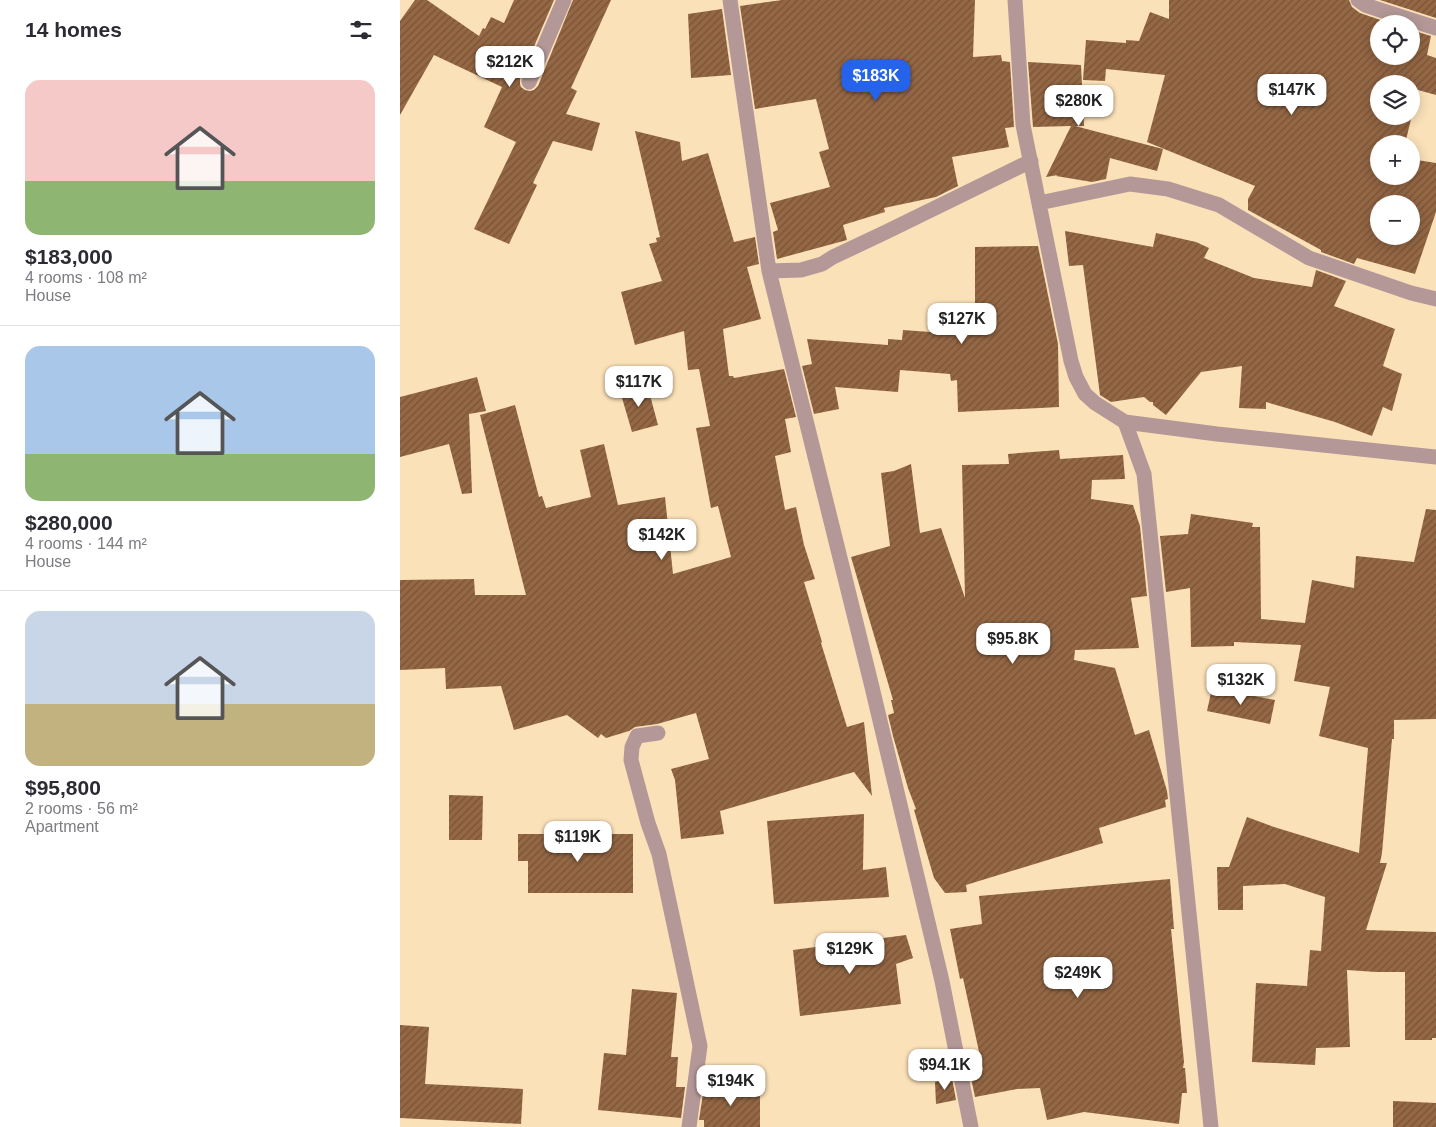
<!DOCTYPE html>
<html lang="en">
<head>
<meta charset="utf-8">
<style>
	:root { --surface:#fff; --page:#f2f2f3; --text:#2b2b33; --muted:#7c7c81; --line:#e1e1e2; --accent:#2563eb }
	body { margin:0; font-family:Arial,sans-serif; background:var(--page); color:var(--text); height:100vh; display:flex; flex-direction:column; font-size:19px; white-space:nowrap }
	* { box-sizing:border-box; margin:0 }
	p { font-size:16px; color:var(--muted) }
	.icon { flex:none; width:28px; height:28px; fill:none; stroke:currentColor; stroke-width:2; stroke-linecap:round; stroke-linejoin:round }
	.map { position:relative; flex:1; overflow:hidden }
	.sheet { display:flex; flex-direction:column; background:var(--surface); width:400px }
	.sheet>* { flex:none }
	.controls { position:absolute; left:970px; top:15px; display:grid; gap:10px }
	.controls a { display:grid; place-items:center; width:50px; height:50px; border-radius:50%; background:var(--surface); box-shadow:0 2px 12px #0003; font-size:25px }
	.price { position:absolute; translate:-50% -42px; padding:0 11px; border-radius:10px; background:#fff; color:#222; font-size:16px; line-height:32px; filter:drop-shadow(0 1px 2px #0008) }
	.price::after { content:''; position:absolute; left:50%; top:30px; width:15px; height:11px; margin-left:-8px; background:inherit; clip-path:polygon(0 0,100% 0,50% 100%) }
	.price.active { background:var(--accent); color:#fff }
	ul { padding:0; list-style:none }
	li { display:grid; align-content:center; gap:10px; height:265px; padding:0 25px }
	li+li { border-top:1px solid var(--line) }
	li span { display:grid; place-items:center; height:155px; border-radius:15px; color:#555 }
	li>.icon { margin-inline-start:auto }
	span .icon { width:90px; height:90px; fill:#fffc; stroke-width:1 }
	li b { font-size:21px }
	h2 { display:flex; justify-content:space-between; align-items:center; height:60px; padding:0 25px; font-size:21px }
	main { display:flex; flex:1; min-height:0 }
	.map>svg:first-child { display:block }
	.building { fill:url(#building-hatch); fill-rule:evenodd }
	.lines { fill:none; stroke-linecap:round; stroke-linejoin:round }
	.minor { stroke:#b49898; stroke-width:15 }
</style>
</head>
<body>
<main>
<section class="sheet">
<h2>14 homes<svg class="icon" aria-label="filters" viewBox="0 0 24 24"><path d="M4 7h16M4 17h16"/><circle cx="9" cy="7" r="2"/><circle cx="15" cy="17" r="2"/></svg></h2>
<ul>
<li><span style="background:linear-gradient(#f6c9c9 65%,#8fb573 0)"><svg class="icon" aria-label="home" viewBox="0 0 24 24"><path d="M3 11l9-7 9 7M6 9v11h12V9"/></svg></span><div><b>$183,000</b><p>4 rooms · 108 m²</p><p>House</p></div></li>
<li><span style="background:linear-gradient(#a9c7e8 70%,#8fb573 0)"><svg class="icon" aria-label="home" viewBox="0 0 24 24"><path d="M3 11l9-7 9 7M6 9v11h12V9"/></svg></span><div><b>$280,000</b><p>4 rooms · 144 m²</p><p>House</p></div></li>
<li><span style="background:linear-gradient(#c9d6e8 60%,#c2b280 0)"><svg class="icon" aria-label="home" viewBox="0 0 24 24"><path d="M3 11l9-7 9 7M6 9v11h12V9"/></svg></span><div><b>$95,800</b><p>2 rooms · 56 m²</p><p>Apartment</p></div></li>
</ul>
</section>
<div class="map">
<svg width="1036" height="1127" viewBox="0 0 1036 1127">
	<defs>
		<pattern id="building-hatch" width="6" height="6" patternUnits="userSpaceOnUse" patternTransform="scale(1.25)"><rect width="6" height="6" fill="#946745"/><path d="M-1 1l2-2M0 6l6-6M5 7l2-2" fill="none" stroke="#785337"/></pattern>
	</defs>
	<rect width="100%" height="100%" fill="#fbe1b8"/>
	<path class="building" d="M 15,0 L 27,0 L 79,36 L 83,28 L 85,29 L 91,17 L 104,23 L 114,0 L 154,0 L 120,79 L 120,84 L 121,87 L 125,90 L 130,91 L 134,90 L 138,86 L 173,0 L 211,0 L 171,88 L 177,91 L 166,114 L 200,123 L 192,151 L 153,141 L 133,183 L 137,185 L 109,244 L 74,229 L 116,142 L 84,127 L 102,87 L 34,55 L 0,115 L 0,21 Z
		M 382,0 L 575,0 L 573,57 L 601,55 L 602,61 L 610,62 L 614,127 L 605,128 L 609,147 L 552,157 L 558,186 L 536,197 L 484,208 L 485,212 L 443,225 L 447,240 L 377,259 L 373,232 L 378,230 L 370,203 L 430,187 L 419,152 L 429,149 L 416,99 L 355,109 L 340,6 Z
		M 769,0 L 949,0 L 952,7 L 960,13 L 992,24 L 979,24 L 979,56 L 1011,56 L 1011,30 L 1031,36 L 1027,55 L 1036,58 L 1036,95 L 1018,90 L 1005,144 L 979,144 L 979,176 L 1011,176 L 1011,159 L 1036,163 L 1036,212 L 1015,274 L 957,258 L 954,264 L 921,252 L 921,250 L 848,210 L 848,199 L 855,186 L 747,142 L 765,75 L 706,69 L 705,81 L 683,80 L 686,40 L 726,43 L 726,40 L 739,41 L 750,12 L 769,19 ZM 979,84 L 1011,84 L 1011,116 L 979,116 ZM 979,204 L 1011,204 L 1011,236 L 979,236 Z
		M 980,0 L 1036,0 L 1036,18 Z
		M 322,9 L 331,75 L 291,78 L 288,14 Z
		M 628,62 L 681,65 L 684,126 L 675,126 L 763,149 L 757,171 L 710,158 L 706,179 L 692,182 L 656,176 L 658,175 L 646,177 L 671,126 L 633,127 Z
		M 235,131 L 280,142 L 282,161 L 308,153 L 334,242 L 355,237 L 359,264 L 347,267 L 361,319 L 323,329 L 329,376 L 333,376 L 334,378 L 384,369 L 396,417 L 385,419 L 391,452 L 375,456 L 385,510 L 396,507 L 404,545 L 415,579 L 404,582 L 422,642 L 421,643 L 447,727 L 464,722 L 472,796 L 454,772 L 320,811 L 324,834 L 281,839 L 275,780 L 271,769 L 309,759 L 296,713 L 257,724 L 235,727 L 229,731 L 206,738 L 201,734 L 198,738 L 167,715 L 114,730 L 101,686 L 46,689 L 45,668 L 0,670 L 0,580 L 74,579 L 75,595 L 126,595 L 80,415 L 115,405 L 139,497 L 142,496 L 146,508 L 191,497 L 180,450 L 204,444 L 218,505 L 265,497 L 273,574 L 331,557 L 318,506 L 311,508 L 296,428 L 310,426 L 299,369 L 288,370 L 284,331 L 235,345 L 221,292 L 262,281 L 249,244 L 257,242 L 256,238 L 260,237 Z
		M 665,231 L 753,247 L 756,233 L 796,242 L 809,248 L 804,258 L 854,278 L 912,287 L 916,270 L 946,281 L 934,306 L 995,329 L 983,366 L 1002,374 L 992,411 L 983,407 L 972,436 L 935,422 L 866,402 L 866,409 L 839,408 L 842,366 L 801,372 L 766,415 L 753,405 L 753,402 L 750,402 L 744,397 L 711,402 L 700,395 L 683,265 L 669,266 Z
		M 638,246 L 658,344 L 659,407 L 558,412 L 557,380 L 551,381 L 550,374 L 500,370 L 498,392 L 435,387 L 439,409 L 414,414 L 402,366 L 412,364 L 407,339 L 488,345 L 488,339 L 502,340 L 503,330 L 530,332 L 530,315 L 575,314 L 575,247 Z
		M 77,377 L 86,411 L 69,414 L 72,493 L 62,494 L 49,444 L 0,457 L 0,397 Z
		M 247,384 L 258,425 L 232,432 L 220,391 Z
		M 659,450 L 660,459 L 723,455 L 725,479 L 692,480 L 691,499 L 733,505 L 740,526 L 747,596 L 731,598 L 739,648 L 675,650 L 674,660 L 715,668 L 735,735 L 749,730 L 767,791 L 768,799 L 765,800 L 766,807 L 699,828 L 703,843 L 566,885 L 567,892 L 545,893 L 534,878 L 514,810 L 516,809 L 508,788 L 493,736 L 488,715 L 494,713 L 491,700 L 493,700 L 451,557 L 490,546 L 481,473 L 494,471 L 511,464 L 520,533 L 541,528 L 565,598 L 562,465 L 609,464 L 608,454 Z
		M 1026,509 L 1036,510 L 1036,719 L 994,720 L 994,739 L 992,739 L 982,853 L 980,863 L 987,863 L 966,930 L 1036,932 L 1036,1038 L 1032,1038 L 1032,1040 L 1005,1040 L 1005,972 L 976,972 L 947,970 L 950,1047 L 916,1048 L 915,1065 L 852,1062 L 856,983 L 907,986 L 910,950 L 921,951 L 925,897 L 885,884 L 843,886 L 843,910 L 818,910 L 817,867 L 829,867 L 847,817 L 874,827 L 959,853 L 968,748 L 919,736 L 930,687 L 894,681 L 901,645 L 834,642 L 834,646 L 791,647 L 790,588 L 766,592 L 760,536 L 788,534 L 791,514 L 853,523 L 852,527 L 860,527 L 861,619 L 905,623 L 912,580 L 954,588 L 956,556 L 1014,562 Z
		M 812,688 L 875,700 L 870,724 L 807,711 Z
		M 49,795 L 83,796 L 82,840 L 49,840 Z
		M 464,814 L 463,870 L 486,867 L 489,897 L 374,904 L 367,821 Z
		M 118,834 L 233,834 L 233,893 L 128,893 L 128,861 L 118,861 Z
		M 770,879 L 774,929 L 771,929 L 784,1062 L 783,1068 L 785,1068 L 787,1093 L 782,1093 L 779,1124 L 684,1112 L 647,1120 L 640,1088 L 617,1089 L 575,1097 L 570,1073 L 583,1070 L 563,978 L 560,979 L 550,929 L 582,924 L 579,896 Z
		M 506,935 L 513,958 L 496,964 L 501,1004 L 400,1016 L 393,950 Z
		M 232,989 L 277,993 L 271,1057 L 278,1057 L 276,1087 L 285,1087 L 281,1118 L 198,1110 L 204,1053 L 226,1055 Z
		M 0,1025 L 29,1027 L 25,1084 L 123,1089 L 121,1124 L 0,1118 Z
		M 552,1078 L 556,1100 L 536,1104 L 535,1082 Z
		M 304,1087 L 360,1087 L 360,1127 L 304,1127 L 304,1120 L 299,1120 Z
		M 993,1101 L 1036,1103 L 1036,1127 L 993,1127 Z"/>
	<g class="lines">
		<path class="minor" d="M 330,0 L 369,271 L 471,683 L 542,981 L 571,1127
			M 615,0 L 623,125 L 671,361 L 676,377 L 685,394 L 695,403 L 725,422 L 817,434 L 1036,457
			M 958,0 L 965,5 L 1036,28
			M 129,82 L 164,0
			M 639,203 L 730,184 L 768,189 L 819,205 L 909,258 L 1011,293 L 1036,299
			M 369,271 L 401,270 L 422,264 L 433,257 L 486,232 L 631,161
			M 725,422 L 744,474 L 811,1127
			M 258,733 L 237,736 L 232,747 L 231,760 L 248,823 L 259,854 L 300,1046 L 289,1127"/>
	</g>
</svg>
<div class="controls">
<a><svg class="icon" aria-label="locate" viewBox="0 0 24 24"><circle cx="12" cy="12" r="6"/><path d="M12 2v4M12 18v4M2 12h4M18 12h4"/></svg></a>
<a><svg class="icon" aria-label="layers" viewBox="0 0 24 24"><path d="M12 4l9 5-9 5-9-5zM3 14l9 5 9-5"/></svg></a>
<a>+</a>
<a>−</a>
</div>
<b class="price" style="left:110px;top:88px">$212K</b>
<b class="price active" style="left:476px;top:102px">$183K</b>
<b class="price" style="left:892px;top:116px">$147K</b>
<b class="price" style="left:679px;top:127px">$280K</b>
<b class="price" style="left:562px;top:345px">$127K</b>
<b class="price" style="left:239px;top:408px">$117K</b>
<b class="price" style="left:262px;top:561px">$142K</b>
<b class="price" style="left:613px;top:665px">$95.8K</b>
<b class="price" style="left:841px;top:706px">$132K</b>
<b class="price" style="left:178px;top:863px">$119K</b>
<b class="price" style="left:450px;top:975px">$129K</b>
<b class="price" style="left:678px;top:999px">$249K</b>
<b class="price" style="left:545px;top:1091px">$94.1K</b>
<b class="price" style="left:331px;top:1107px">$194K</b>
</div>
</main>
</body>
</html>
